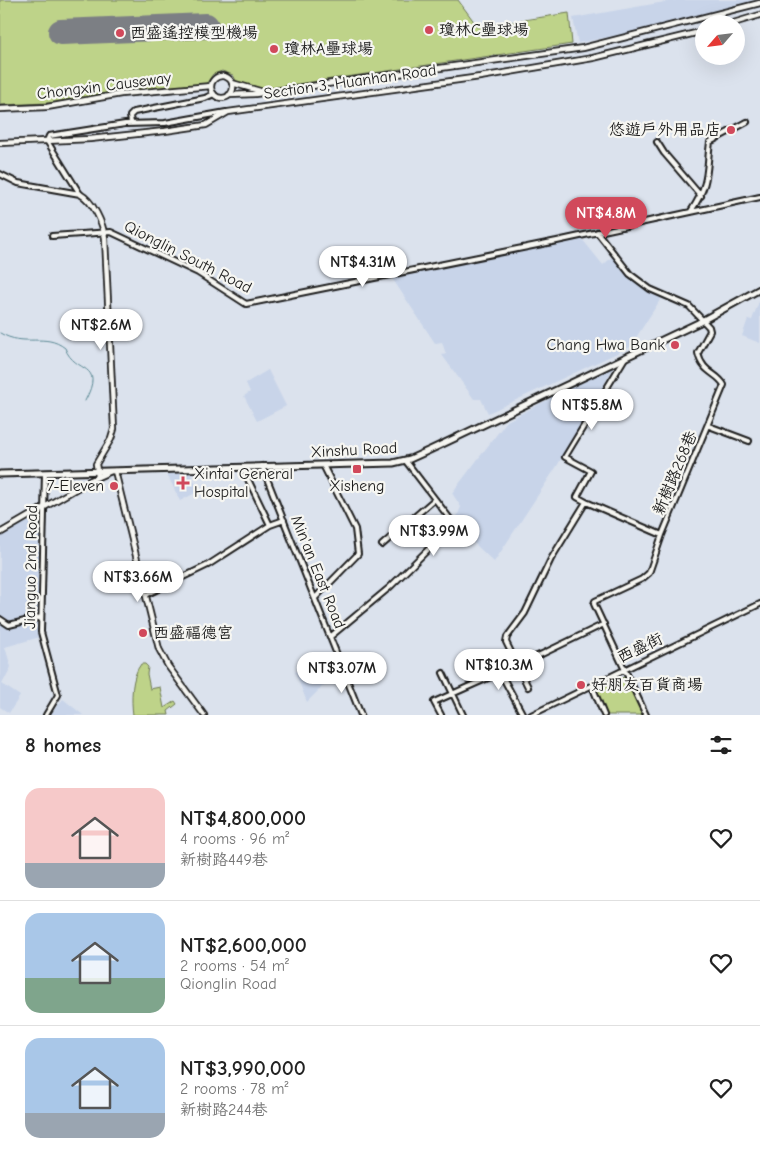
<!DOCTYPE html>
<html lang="en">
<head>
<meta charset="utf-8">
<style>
	:root { --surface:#fff; --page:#f2f2f2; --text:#222; --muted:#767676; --line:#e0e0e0; --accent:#d1495b }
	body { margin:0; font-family:"Comic Neue","LXGW WenKai TC",sans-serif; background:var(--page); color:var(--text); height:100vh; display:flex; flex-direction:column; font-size:19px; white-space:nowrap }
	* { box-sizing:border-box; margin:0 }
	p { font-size:16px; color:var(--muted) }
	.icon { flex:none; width:28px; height:28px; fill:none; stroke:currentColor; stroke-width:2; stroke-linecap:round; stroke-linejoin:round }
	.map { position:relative; height:715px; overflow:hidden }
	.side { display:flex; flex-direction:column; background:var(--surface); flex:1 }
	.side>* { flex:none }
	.needle { width:32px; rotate:242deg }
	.fabs { position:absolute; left:695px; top:15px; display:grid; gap:10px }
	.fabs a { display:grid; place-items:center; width:50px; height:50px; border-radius:50%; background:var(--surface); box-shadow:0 5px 20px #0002; font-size:25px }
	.price { position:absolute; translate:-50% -42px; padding:0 11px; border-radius:18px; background:#fff; color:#222; font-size:16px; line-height:32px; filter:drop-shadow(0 1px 2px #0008) }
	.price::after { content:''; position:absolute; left:50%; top:30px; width:15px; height:11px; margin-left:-8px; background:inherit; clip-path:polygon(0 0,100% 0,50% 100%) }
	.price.current { background:var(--accent); color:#fff }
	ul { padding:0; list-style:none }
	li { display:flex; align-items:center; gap:15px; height:125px; padding:0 25px }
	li+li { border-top:1px solid var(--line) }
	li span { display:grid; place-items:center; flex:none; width:140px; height:100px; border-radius:15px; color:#555 }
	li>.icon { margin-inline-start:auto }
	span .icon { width:60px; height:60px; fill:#fffc; stroke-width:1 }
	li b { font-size:21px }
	h2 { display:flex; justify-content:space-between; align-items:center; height:60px; padding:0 25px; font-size:21px }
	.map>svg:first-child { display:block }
	.built { fill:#c8d4e9 }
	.green { fill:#bed389; stroke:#6d7852 }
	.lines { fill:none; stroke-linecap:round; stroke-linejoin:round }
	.stream { stroke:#5b8994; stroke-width:1 }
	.runway { stroke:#7c7f84; stroke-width:26 }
	.minor-casing { stroke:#1c1c1c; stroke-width:8 }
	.tertiary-casing { stroke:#1c1c1c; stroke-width:8 }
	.secondary-casing { stroke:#1c1c1c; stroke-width:9 }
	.minor { stroke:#f6f6f2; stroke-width:4 }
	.tertiary { stroke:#f6f6f2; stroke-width:4.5 }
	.secondary { stroke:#f6f6f2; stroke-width:5 }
	.poi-dot { fill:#d1495b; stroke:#f6f6f2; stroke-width:2 }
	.labels { text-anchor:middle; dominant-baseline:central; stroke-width:4.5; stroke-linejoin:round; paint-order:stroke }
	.poi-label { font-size:16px; fill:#1c1c1c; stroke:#f6f6f2; text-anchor:start }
	.street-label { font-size:16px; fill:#1c1c1c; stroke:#f6f6f2 }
</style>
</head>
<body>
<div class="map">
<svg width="760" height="715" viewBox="0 0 760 715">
	<rect width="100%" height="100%" fill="#dbe2ed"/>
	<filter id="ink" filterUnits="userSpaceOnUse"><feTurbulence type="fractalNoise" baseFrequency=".02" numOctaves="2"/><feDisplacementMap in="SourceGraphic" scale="10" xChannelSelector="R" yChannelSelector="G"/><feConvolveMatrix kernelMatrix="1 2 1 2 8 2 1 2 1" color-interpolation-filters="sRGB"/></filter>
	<g filter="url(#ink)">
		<path class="built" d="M 676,0 L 755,0 L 665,26 L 578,43 L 573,18 Z
			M 582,239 L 603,265 L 612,257 L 628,277 L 662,297 L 630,347 L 488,413 L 481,399 L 474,399 L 442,355 L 446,354 L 442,342 L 435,343 L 392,278 Z
			M 760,299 L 760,343 L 742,336 L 748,319 L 752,320 Z
			M 615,365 L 557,466 L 494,562 L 474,543 L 456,519 L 461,507 L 452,493 L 507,421 Z
			M 268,370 L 286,406 L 257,421 L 244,396 L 250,392 L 246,383 Z
			M 190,473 L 199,491 L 180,501 L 167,474 Z
			M 35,517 L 40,523 L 37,624 L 40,637 L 5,647 L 11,667 L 2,684 L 20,696 L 9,713 L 0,707 L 0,537 Z
			M 334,659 L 338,671 L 307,702 L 295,672 Z
			M 63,699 L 83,715 L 50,715 Z"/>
		<path class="green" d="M 0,0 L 458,0 L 478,27 L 569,13 L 572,44 L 256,90 L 237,82 L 233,75 L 222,71 L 213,74 L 206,84 L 107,93 L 92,101 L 0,105 Z
			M 141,664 L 145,664 L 148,667 L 147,674 L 150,689 L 160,687 L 164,708 L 175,701 L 177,704 L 168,711 L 169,715 L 133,715 C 131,700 131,677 141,664 Z
			M 626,676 L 644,715 L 606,715 L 596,690 Z"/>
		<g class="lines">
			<path class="stream" d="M 0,333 C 25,348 45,332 65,348 C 75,375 106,361 85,401"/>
			<path class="runway" d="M 61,32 L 206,26"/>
			<defs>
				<path id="minor" d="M 131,123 L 130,116 L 134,112 L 205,98 L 214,94
					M 657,142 L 664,153 L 701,196
					M 0,174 L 18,183 L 80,194
					M 80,194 L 47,141 L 49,136 L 125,124 L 165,123 L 226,112
					M 691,211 C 710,183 706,172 710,142 L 747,122
					M 52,236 L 111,232 L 198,273 L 246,304 L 557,241 L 760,197
					M 709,426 L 749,441
					M 262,466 L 361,715
					M 242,467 L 270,525
					M 45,473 L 41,632 L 58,695 L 46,715
					M 586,502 L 577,497 L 591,471 L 565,457 L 625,358
					M 382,545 L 435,499
					M 146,595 L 208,565 L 270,525 L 284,520
					M 315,598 L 358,554 L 355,529 L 323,465
					M 0,619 L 9,625 L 41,617
					M 330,637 L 390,587 L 454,524 L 405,460
					M 493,659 L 523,715
					M 443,673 L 463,715
					M 592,686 L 604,715
					M 528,687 L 506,642 L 507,637 L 525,613 L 551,559 L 586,502 L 662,535 L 724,385 C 718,373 702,373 698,353 L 710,331 L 709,327 L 689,306 L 650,289 L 630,274 L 597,232
					M 441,715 L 434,702 L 542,654 L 604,624
					M 531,715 L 760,604
					M 646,715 L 594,604 L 595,601 L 642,579 L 649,573 L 662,535"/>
				<path id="tertiary" d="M 730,24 L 760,15
					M211 87a11 11 0 1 1 22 0a11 11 0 1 1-22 0Z
					M 232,83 L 260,91
					M 229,95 L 255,94 L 583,48 L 760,3
					M 0,109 L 47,107 L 121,94 L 211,86
					M 0,143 L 90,139 L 165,131 L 206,125 L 228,112 L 480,77 L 593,58 L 704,31
					M 80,194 C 93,201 103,223 105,238 L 114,429 L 111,439 L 96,464 L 98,476
					M 115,471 L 159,649 L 168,666 L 204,715
					M 0,533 L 91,480 L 109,472"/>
				<path id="secondary" d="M 0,474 L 393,463 L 410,459 L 432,449 L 698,323 L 760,289"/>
			</defs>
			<use href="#minor" class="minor-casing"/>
			<use href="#tertiary" class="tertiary-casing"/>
			<use href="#secondary" class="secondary-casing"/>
			<use href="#minor" class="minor"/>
			<use href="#tertiary" class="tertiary"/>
			<use href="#secondary" class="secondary"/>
		</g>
	</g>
	<g class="poi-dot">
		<circle cx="429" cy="30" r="5"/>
		<circle cx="120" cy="33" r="5"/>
		<circle cx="274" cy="49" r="5"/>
		<circle cx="731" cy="130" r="5"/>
		<circle cx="675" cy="345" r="5"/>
		<rect x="352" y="464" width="10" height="10" rx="2.5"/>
		<path d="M180.5 475.5h5v5h5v5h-5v5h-5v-5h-5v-5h5z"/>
		<circle cx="114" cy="486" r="5"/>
		<circle cx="143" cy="633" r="5"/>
		<circle cx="581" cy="685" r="5"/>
	</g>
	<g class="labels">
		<g class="poi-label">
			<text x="439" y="30">瓊林C壘球場</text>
			<text x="130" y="33">西盛遙控模型機場</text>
			<text x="284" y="49">瓊林A壘球場</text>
			<text x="721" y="130" text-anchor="end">悠遊戶外用品店</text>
			<text x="665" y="345" text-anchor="end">Chang Hwa Bank</text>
			<text x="194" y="474">Xintai General<tspan x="194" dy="18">Hospital</tspan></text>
			<text x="104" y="486" text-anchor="end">7-Eleven</text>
			<text x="357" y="486" text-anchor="middle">Xisheng</text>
			<text x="153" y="633">西盛福德宮</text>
			<text x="591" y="685">好朋友百貨商場</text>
		</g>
		<g class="street-label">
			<text transform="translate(350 82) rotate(-8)">Section 3, Huanhan Road</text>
			<text transform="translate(104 86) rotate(-7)">Chongxin Causeway</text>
			<text transform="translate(188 257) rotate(27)">Qionglin South Road</text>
			<text transform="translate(354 450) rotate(-3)">Xinshu Road</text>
			<text transform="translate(675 473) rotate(-67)">新樹路268巷</text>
			<text transform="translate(31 567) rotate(-89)">Jianguo 2nd Road</text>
			<text transform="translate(318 572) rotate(68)">Min'an East Road</text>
			<text transform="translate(640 648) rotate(-26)">西盛街</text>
		</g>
	</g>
</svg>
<div class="fabs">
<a><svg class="needle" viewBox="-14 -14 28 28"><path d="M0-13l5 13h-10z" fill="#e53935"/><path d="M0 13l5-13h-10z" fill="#767676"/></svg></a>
</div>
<b class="price current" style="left:606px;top:239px">NT$4.8M</b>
<b class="price" style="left:363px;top:288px">NT$4.31M</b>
<b class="price" style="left:101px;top:351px">NT$2.6M</b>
<b class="price" style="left:592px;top:431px">NT$5.8M</b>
<b class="price" style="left:434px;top:557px">NT$3.99M</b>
<b class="price" style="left:138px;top:603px">NT$3.66M</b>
<b class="price" style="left:499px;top:691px">NT$10.3M</b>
<b class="price" style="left:342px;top:694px">NT$3.07M</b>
</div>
<section class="side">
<h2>8 homes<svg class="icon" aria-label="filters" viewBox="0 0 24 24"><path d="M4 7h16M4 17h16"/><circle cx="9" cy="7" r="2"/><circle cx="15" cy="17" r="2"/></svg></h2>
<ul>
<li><span style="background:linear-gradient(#f6c9c9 75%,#9aa5b1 0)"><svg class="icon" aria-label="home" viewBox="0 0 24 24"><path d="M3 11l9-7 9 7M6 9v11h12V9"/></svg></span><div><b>NT$4,800,000</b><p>4 rooms · 96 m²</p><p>新樹路449巷</p></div><svg class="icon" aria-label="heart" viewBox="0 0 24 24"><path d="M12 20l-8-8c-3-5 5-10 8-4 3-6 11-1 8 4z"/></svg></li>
<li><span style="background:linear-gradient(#a9c7e8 65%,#7fa58c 0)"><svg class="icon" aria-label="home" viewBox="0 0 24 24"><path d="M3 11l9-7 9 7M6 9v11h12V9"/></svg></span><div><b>NT$2,600,000</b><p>2 rooms · 54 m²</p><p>Qionglin Road</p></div><svg class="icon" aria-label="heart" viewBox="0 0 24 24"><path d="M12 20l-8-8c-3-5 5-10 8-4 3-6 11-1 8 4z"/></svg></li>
<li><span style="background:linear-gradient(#a9c7e8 75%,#9aa5b1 0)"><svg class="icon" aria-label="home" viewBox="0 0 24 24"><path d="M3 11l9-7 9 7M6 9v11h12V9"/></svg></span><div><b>NT$3,990,000</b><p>2 rooms · 78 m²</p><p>新樹路244巷</p></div><svg class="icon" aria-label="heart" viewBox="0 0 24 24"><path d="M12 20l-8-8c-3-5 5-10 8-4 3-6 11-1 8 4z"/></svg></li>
</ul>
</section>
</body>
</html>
